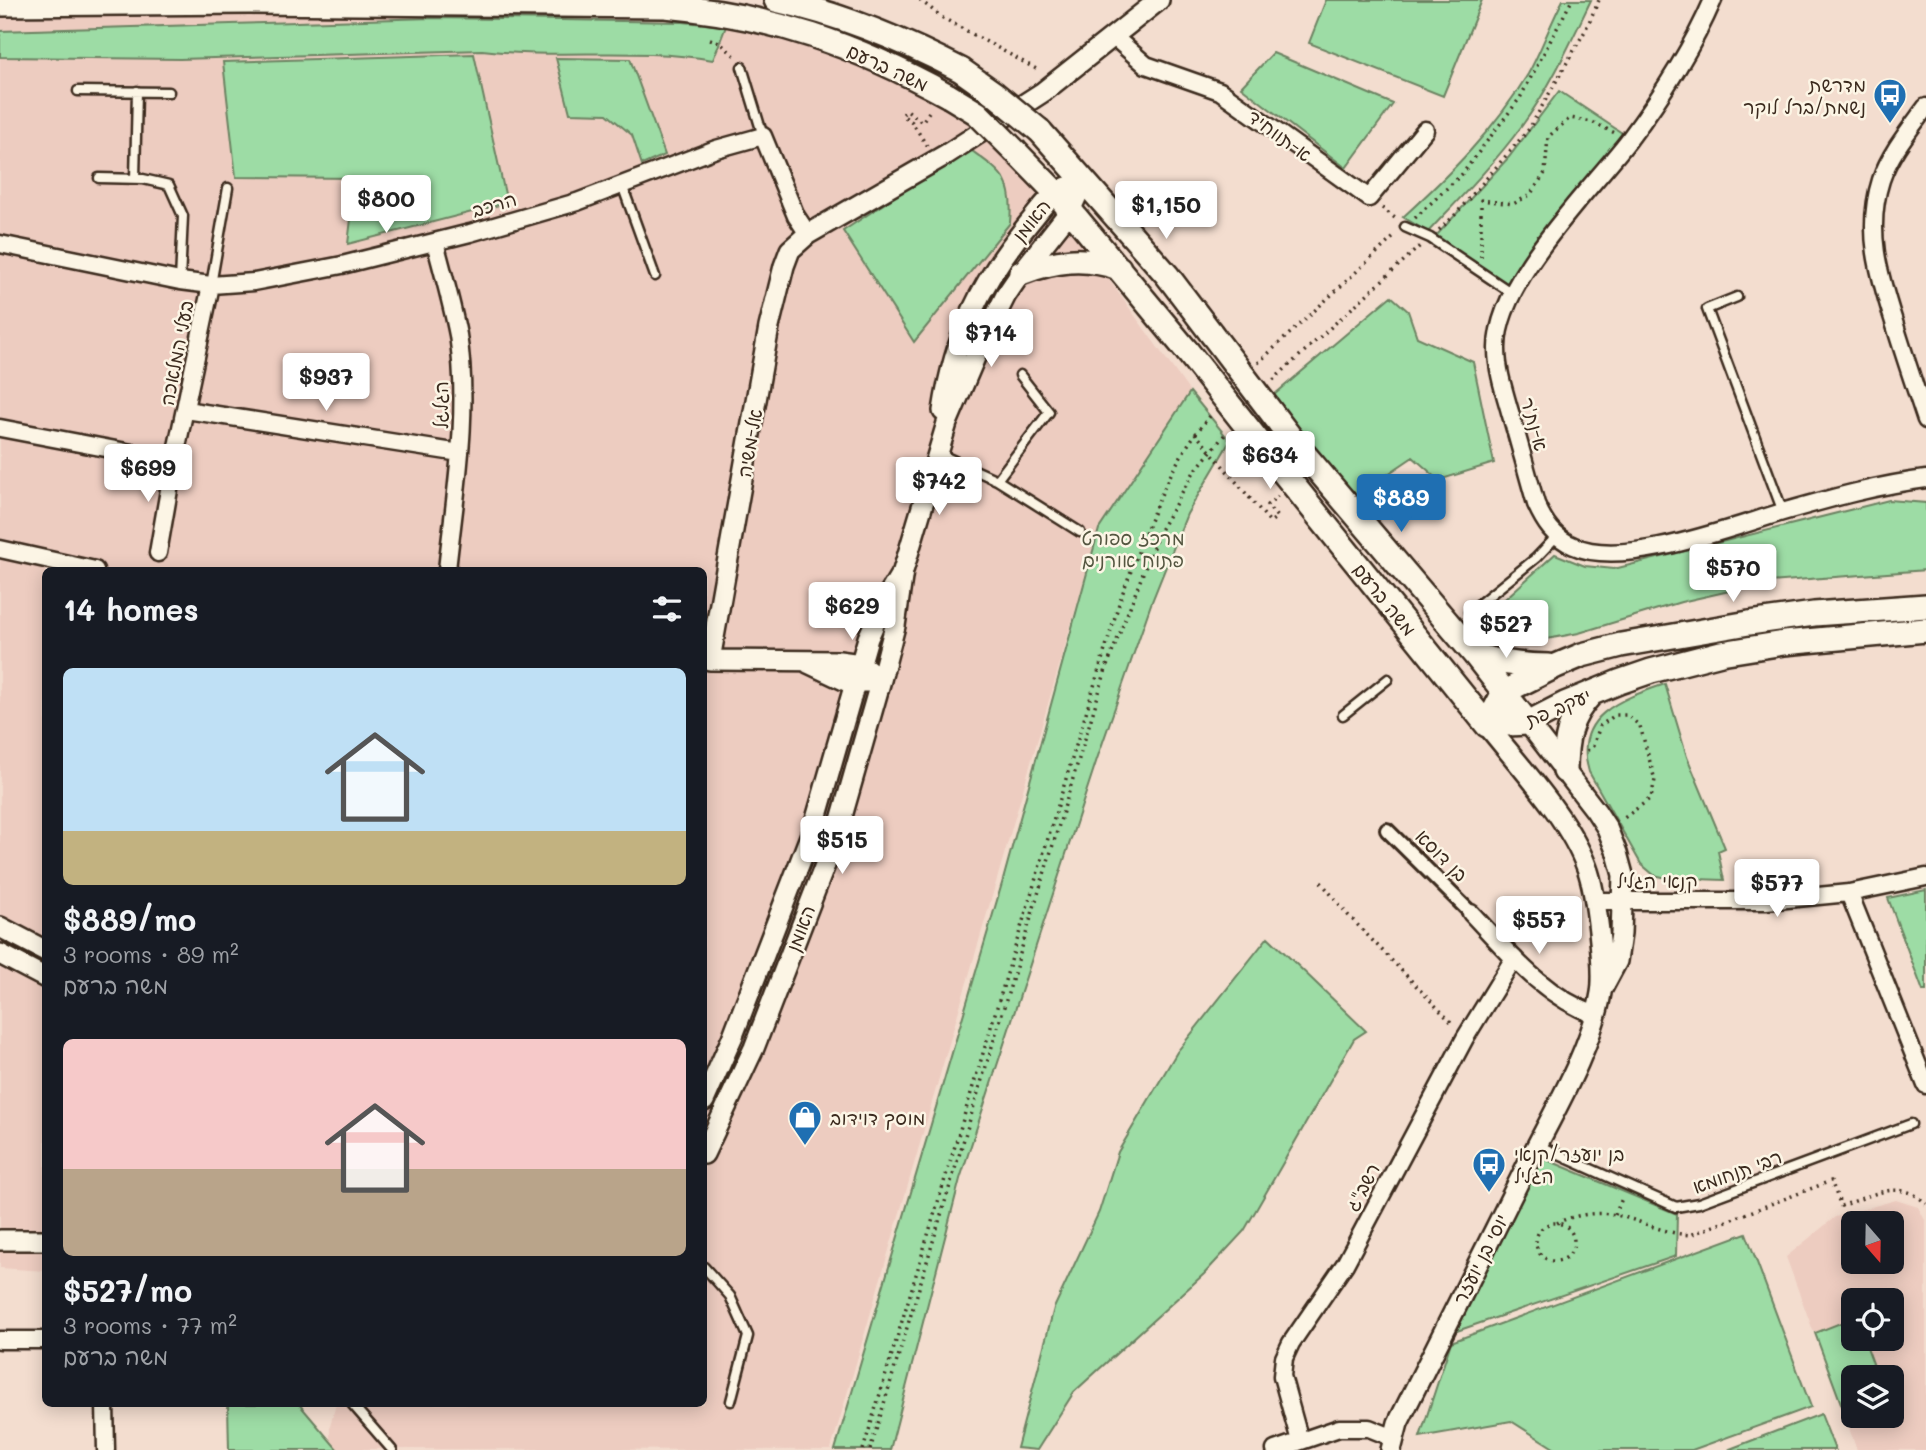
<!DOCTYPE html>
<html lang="en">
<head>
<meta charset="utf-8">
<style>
	:root { --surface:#171b24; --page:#20242c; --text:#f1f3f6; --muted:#9ea1a6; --accent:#1f6fb2 }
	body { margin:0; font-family:Mali,"Playpen Sans Hebrew",sans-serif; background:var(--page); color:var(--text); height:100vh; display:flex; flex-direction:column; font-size:26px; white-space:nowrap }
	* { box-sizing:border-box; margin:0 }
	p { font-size:23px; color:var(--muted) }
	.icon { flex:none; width:38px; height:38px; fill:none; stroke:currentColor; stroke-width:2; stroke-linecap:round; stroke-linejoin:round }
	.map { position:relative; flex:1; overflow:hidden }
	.details { position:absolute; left:42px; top:567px; width:665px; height:840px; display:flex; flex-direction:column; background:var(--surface); border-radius:10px; box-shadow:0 4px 18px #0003 }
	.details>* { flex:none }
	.needle { width:46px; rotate:160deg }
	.tools { position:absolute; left:1841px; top:1211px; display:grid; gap:14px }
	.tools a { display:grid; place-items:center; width:63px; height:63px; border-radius:10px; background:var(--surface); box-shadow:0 4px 18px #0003; font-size:35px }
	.price { position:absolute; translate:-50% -60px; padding:0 16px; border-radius:7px; background:#fff; color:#222; font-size:23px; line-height:46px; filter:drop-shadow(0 2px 4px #0008) }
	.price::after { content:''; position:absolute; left:50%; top:42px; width:21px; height:16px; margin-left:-10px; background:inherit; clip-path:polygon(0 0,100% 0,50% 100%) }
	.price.current { background:var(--accent); color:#fff }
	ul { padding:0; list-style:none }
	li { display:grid; align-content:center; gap:14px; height:371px; padding:0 21px }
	li span { display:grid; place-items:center; height:217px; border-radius:10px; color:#555 }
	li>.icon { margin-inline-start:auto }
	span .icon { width:126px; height:126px; fill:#fffc; stroke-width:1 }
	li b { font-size:30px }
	h2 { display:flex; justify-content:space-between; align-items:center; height:84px; padding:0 21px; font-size:30px }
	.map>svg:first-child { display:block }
	.built { fill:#edccc0; fill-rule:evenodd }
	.green { fill:#9ddca5; stroke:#6c8362; stroke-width:2 }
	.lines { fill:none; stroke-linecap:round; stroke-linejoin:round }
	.service-casing { stroke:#3b2a1e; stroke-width:13 }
	.pedestrian-casing { stroke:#3b2a1e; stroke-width:18 }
	.minor-casing { stroke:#3b2a1e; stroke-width:21 }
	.tertiary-casing { stroke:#3b2a1e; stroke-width:24 }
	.secondary-casing { stroke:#3b2a1e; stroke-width:28 }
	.path { stroke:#3b2a1e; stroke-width:3.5; stroke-dasharray:2 5; stroke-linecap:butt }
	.service { stroke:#fcf5e5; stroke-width:8 }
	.pedestrian { stroke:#fcf5e5; stroke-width:12 }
	.minor { stroke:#fcf5e5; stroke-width:16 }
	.tertiary { stroke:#fcf5e5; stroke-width:19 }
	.secondary { stroke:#fcf5e5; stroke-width:23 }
	.secondary-bridge-casing { stroke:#3b2a1e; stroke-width:28; stroke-linecap:butt }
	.secondary-bridge { stroke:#fcf5e5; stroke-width:23 }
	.labels { text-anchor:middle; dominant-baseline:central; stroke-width:5; stroke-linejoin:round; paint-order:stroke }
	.street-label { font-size:19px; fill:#3b2a1e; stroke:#fcf5e5 }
	.poi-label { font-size:19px; fill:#3b2a1e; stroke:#fcf5e5; text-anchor:start }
	.park-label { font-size:19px; fill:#545640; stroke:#fcf5e5 }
</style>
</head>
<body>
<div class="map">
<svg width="1926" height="1450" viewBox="0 0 1926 1450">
	<rect width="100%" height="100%" fill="#f3ddcf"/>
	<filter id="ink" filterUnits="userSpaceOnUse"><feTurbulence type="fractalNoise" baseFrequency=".0143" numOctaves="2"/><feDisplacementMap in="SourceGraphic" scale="14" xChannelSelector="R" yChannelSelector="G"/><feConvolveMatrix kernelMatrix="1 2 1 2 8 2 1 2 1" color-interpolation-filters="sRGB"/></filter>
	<g filter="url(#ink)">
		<path class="built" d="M 0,10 L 692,13 L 882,65 L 977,121 L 1073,230 L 1190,392 L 1099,529 L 831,1449 L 832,1450 L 330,1449 L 330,1426 L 336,1404 L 704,1404 L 704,570 L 46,570 L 45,1271 L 0,1268 Z
			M 1896,1200 L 1918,1207 L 1926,1222 L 1926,1450 L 1857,1450 L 1786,1257 L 1835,1217 ZM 1853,1223 L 1892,1223 L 1892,1262 L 1853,1262 ZM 1853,1300 L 1892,1300 L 1892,1339 L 1853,1339 ZM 1853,1377 L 1892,1377 L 1892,1416 L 1853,1416 Z"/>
		<path class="green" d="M 1326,0 L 1482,0 L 1443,96 L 1309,43 Z
			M 1563,0 L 1591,0 C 1570,44 1550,88 1521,127 C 1493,165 1460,198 1428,232 L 1403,217 C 1450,174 1495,129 1528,74 C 1541,51 1550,24 1563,0 Z
			M 432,18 L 683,22 L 726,26 L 713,60 C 636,47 559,59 482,50 L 180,59 L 0,57 L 0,31 Z
			M 1273,53 L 1393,104 L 1346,168 L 1241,87 Z
			M 474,54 L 507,203 L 348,244 L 356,178 L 236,177 L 223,62 Z
			M 556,58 L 630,59 L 665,155 L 642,165 L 632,135 L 607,114 L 570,113 Z
			M 1559,91 L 1625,135 L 1525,256 L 1507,284 L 1435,237 L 1509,157 Z
			M 968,148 C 1002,173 1014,178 1010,223 L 914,342 L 843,231 Z
			M 1391,296 L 1408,311 L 1417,337 L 1473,362 L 1494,463 L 1439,480 L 1413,457 L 1351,499 L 1274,395 Z
			M 1190,392 L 1230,441 L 1187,514 L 1151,604 L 1097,759 L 960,1179 L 890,1450 L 835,1450 L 1003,880 L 1099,529 Z
			M 1889,500 L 1926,503 L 1926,570 L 1769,582 L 1681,602 L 1579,633 L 1515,645 L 1488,644 L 1466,634 L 1555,554 L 1585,566 L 1614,569 Z
			M 1665,684 L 1687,757 L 1725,848 L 1718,851 L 1724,880 L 1667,878 L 1654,875 L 1641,864 L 1589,772 C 1572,716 1621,699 1665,684 Z
			M 1926,890 L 1926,991 L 1923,991 L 1888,898 Z
			M 1268,937 L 1366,1031 L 1354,1039 L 1244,1231 L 1204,1274 L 1074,1392 L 1037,1450 L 1017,1448 L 1054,1308 L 1099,1212 L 1118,1152 L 1177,1052 Z
			M 1533,1154 L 1677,1214 L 1676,1256 L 1451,1333 Z
			M 1746,1233 L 1811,1407 L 1692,1450 L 1557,1450 L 1511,1421 L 1420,1437 L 1451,1342 Z
			M 1853,1318 L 1853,1339 L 1864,1339 L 1878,1377 L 1853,1377 L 1853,1402 L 1842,1406 L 1815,1333 Z
			M 228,1404 L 299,1404 L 338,1450 L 229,1450 Z
			M 1821,1414 L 1835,1450 L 1731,1450 L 1730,1449 Z"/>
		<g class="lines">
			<defs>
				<path id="service" d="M 742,67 L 763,136
					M 78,91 L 169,92
					M 99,178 L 143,179 L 169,185 L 183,216 L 180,281
					M 135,179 L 137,91
					M 622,185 L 655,276
					M 1405,227 L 1430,238 L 1512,293
					M 211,285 L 228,188
					M 1737,297 L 1707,309 L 1783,512
					M 939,454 L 997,480 L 1080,532
					M 997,480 L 1049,412 L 1020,375
					M 1469,612 L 1536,558 L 1557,536
					M 1343,715 L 1388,679
					M 1537,1145 L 1676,1207 L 1699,1203 L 1911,1124
					M 704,1267 L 730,1296 L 748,1336 L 731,1401
					M 352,1404 L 392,1450"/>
				<path id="pedestrian" d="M 1387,830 L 1471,913"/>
				<path id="minor" d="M 1713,0 C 1691,51 1661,97 1628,141 C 1587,194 1496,282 1497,349 C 1497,370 1504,391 1510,412 C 1519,442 1527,473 1536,504 C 1544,522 1554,538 1574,546 C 1624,569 1734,526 1786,511 C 1832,498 1878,485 1926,479
					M 1113,36 L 1146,65 L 1220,91 L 1369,198 L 1425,130
					M 1926,107 C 1910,129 1890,153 1881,180 C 1865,230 1879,275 1894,322 C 1904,355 1915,387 1926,420
					M 435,242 C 443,273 452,304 458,335 C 470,413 455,494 447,570
					M 0,244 L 180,281 L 211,285 L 254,282 L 342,265 L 470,233 L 577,202 L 716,149 L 763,136 L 796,216 L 808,234
					M 186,410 L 460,453
					M 0,428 L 174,461 L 211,285
					M 0,549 L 95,570
					M 158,553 L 174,461
					M 1849,893 L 1926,1085
					M 1595,901 L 1766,901 L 1849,893 L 1926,877
					M 1471,913 C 1508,952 1544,997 1596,1015
					M 0,1340 L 46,1340
					M 105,1404 L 106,1450
					M 1300,1441 L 1282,1376 L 1284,1358 L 1291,1343 L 1345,1264 L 1465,1038 L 1514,958
					M 1275,1450 L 1339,1428 L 1369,1428 L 1394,1438"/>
				<path id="tertiary" d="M 943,411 C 954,337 981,281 1029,223 C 1041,209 1050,194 1067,187
					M 808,663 L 848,682 L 867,682
					M 881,680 L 861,664 L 839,661 L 710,660 L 769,327 L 784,266 L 790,250 L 808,234 L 947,154 L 1043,92 L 1159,0
					M 1528,723 L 1596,811 L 1607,828 L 1617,853 L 1623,875 L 1621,934 L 1617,961 L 1602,989
					M 0,927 L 46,951
					M 0,954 L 46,978
					M 704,1101 L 732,1038 L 814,826 L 868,638 L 884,602 L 899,577
					M 704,1154 L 754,1048 L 837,834 L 881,680 L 895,626 L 903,571 L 947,423 L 976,355 L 1006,295 L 1021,273 L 1070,211 L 1084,180
					M 0,1240 L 46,1240
					M 1391,1450 L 1398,1423 C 1441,1337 1485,1250 1528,1163 C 1553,1113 1592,1048 1601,993 C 1605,968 1596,892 1587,868 C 1569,818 1520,767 1487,725"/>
				<path id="secondary" d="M 776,0 C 840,14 903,40 961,70
					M 0,4 L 250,2 L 665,6 C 771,15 856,45 949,96
					M 1040,131 L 1167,275 L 1211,333
					M 1016,152 L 1055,192 L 1187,351
					M 1021,273 C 1055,260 1084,256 1119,268
					M 1294,442 L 1475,655 L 1528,723
					M 1274,461 L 1487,725
					M 1475,655 C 1500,663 1522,666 1549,666
					M 1487,725 L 1504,692 L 1556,666 L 1582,655 L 1621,645 L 1749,623 L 1814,614 L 1926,606
					M 1487,725 L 1528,723 L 1565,704 L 1619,682 L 1651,671 L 1721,653 L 1784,643 L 1926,630
					M 1565,771 C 1565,740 1569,717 1591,694"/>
			</defs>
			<use href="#service" class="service-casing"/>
			<use href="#pedestrian" class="pedestrian-casing"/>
			<use href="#minor" class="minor-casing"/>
			<use href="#tertiary" class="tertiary-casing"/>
			<use href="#secondary" class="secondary-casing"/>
			<path class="path" d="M 920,0 L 943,18 L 1040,71
				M 710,39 L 719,42 L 735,56
				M 927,146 L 912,122 L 902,115 L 907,110 L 922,122 L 931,109
				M 1382,208 L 1395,218
				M 1415,218 L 1462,174 L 1520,98 L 1572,0
				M 1439,230 L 1454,216 L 1529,129 L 1585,31 L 1599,0
				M 1481,257 L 1481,200 L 1513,204 L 1530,195 L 1545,173 L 1548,137 L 1570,118 L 1592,122 L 1615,133
				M 1258,363 L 1396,235
				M 1273,380 L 1420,246
				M 1195,433 L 1270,522 L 1277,517 L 1267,505 L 1278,496
				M 1587,751 L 1593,746 L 1600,726 L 1615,715 L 1627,715 L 1640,726 L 1655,780 L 1651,798 L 1624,818
				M 1321,882 L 1348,915 L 1453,1024
				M 1615,1215 L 1623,1196
				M1536 1242a19 19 0 1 1 38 0a19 19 0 1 1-38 0Z
				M 1557,1223 C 1573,1215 1597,1211 1616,1215 C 1642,1221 1662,1233 1690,1235 L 1831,1181 L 1841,1206 C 1871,1196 1901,1177 1926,1204
				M 863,1450 L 1121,597 C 1146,534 1165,466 1211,415
				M 870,1450 L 1107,666 L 1159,532 L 1194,472 L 1226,433"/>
			<use href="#service" class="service"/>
			<use href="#pedestrian" class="pedestrian"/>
			<use href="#minor" class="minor"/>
			<use href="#tertiary" class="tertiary"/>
			<use href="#secondary" class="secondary"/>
			<defs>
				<path id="secondary-bridge" d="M 961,70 L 995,94 L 1040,131
					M 949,96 L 977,113 L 1016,152
					M 1211,333 L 1294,442
					M 1187,351 L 1274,461"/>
			</defs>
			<use href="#secondary-bridge" class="secondary-bridge-casing"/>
			<use href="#secondary-bridge" class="secondary-bridge"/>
		</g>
	</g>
	<defs>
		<symbol id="bus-pin" viewBox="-11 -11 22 30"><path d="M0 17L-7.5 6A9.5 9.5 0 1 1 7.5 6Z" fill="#1f6fb2" stroke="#fcf5e5"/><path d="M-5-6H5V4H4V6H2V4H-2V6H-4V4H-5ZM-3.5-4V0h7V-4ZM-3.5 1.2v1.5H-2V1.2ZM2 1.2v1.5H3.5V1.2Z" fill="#fff"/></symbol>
		<symbol id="shop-pin" viewBox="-11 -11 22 30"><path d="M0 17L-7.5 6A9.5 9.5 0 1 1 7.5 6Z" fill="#1f6fb2" stroke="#fcf5e5"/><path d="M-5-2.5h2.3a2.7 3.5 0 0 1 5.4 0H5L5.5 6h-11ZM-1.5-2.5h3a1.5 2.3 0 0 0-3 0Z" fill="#fff"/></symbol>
	</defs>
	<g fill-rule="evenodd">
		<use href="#bus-pin" x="1871" y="76" width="38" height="52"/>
		<use href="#shop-pin" x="786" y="1098" width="38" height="52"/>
		<use href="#bus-pin" x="1470" y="1145" width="38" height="52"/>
	</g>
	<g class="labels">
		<g class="street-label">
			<text transform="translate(888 67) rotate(25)">משה ברעם</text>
			<text transform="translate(1280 135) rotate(36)">א-תווחיד</text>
			<text transform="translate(494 204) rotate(-16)">הרכב</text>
			<text transform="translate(1031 220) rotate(-51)">האומן</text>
			<text transform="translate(176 353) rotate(-79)">בעלי המלאכה</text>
			<text transform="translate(440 405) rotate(-90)">הגלגל</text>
			<text transform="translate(1535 424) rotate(74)">א-נת'ר</text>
			<text transform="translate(749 443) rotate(-80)">אל-משיה</text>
			<text transform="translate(1385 599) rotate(51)">משה ברעם</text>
			<text transform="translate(1558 707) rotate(-23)">יעקב פת</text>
			<text transform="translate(1442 855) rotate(45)">בן דוסא</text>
			<text x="1657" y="880">קנאי הגליל</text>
			<text transform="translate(800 928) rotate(-69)">האומן</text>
			<text transform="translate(1737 1171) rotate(-20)">רבי תנחומא</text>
			<text transform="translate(1362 1187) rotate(-62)">רשב"ג</text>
			<text transform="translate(1480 1259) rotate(-63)">יוסי בן יועזר</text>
		</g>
		<g class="poi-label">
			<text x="1866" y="84" text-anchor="end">מדרשת<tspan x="1866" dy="22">נשמת/ברל לוקר</tspan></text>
			<text x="830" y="1117">מוסך דוידוב</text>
			<text x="1514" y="1153">בן יועזר/קנאי<tspan x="1514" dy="22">הגליל</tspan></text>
		</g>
		<g class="park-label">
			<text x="1133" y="537">מרכז ספורט<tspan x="1133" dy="22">פתוח אורנים</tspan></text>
		</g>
	</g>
</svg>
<div class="tools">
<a><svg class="needle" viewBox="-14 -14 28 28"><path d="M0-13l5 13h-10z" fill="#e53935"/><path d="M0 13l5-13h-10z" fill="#9ea1a6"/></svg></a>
<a><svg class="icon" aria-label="locate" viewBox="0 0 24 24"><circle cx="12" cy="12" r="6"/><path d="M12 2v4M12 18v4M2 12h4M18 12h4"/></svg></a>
<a><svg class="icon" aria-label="layers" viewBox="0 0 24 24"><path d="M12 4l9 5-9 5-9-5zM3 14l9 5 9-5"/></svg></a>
</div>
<b class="price" style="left:386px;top:235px">$800</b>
<b class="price" style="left:1166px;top:241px">$1,150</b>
<b class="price" style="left:991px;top:369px">$714</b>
<b class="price" style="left:326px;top:413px">$937</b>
<b class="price" style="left:1270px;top:491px">$634</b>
<b class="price" style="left:148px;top:504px">$699</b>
<b class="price" style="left:939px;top:517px">$742</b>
<b class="price current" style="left:1401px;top:534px">$889</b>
<b class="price" style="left:1733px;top:604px">$570</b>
<b class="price" style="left:852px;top:642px">$629</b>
<b class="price" style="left:1506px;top:660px">$527</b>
<b class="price" style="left:842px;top:876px">$515</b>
<b class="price" style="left:1777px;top:919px">$577</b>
<b class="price" style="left:1539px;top:956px">$557</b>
<section class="details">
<h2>14 homes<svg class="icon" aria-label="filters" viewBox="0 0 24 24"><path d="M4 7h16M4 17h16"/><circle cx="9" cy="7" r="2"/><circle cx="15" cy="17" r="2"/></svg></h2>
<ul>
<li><span style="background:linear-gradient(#bfe0f5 75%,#c2b280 0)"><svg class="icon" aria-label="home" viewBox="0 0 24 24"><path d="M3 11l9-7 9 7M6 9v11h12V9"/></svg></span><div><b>$889/mo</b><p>3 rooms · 89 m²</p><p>משה ברעם</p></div></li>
<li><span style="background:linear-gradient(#f6c9c9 60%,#b9a48a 0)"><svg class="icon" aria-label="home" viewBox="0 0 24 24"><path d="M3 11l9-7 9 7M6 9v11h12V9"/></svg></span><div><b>$527/mo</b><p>3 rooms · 77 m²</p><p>משה ברעם</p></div></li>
</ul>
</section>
</div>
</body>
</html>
